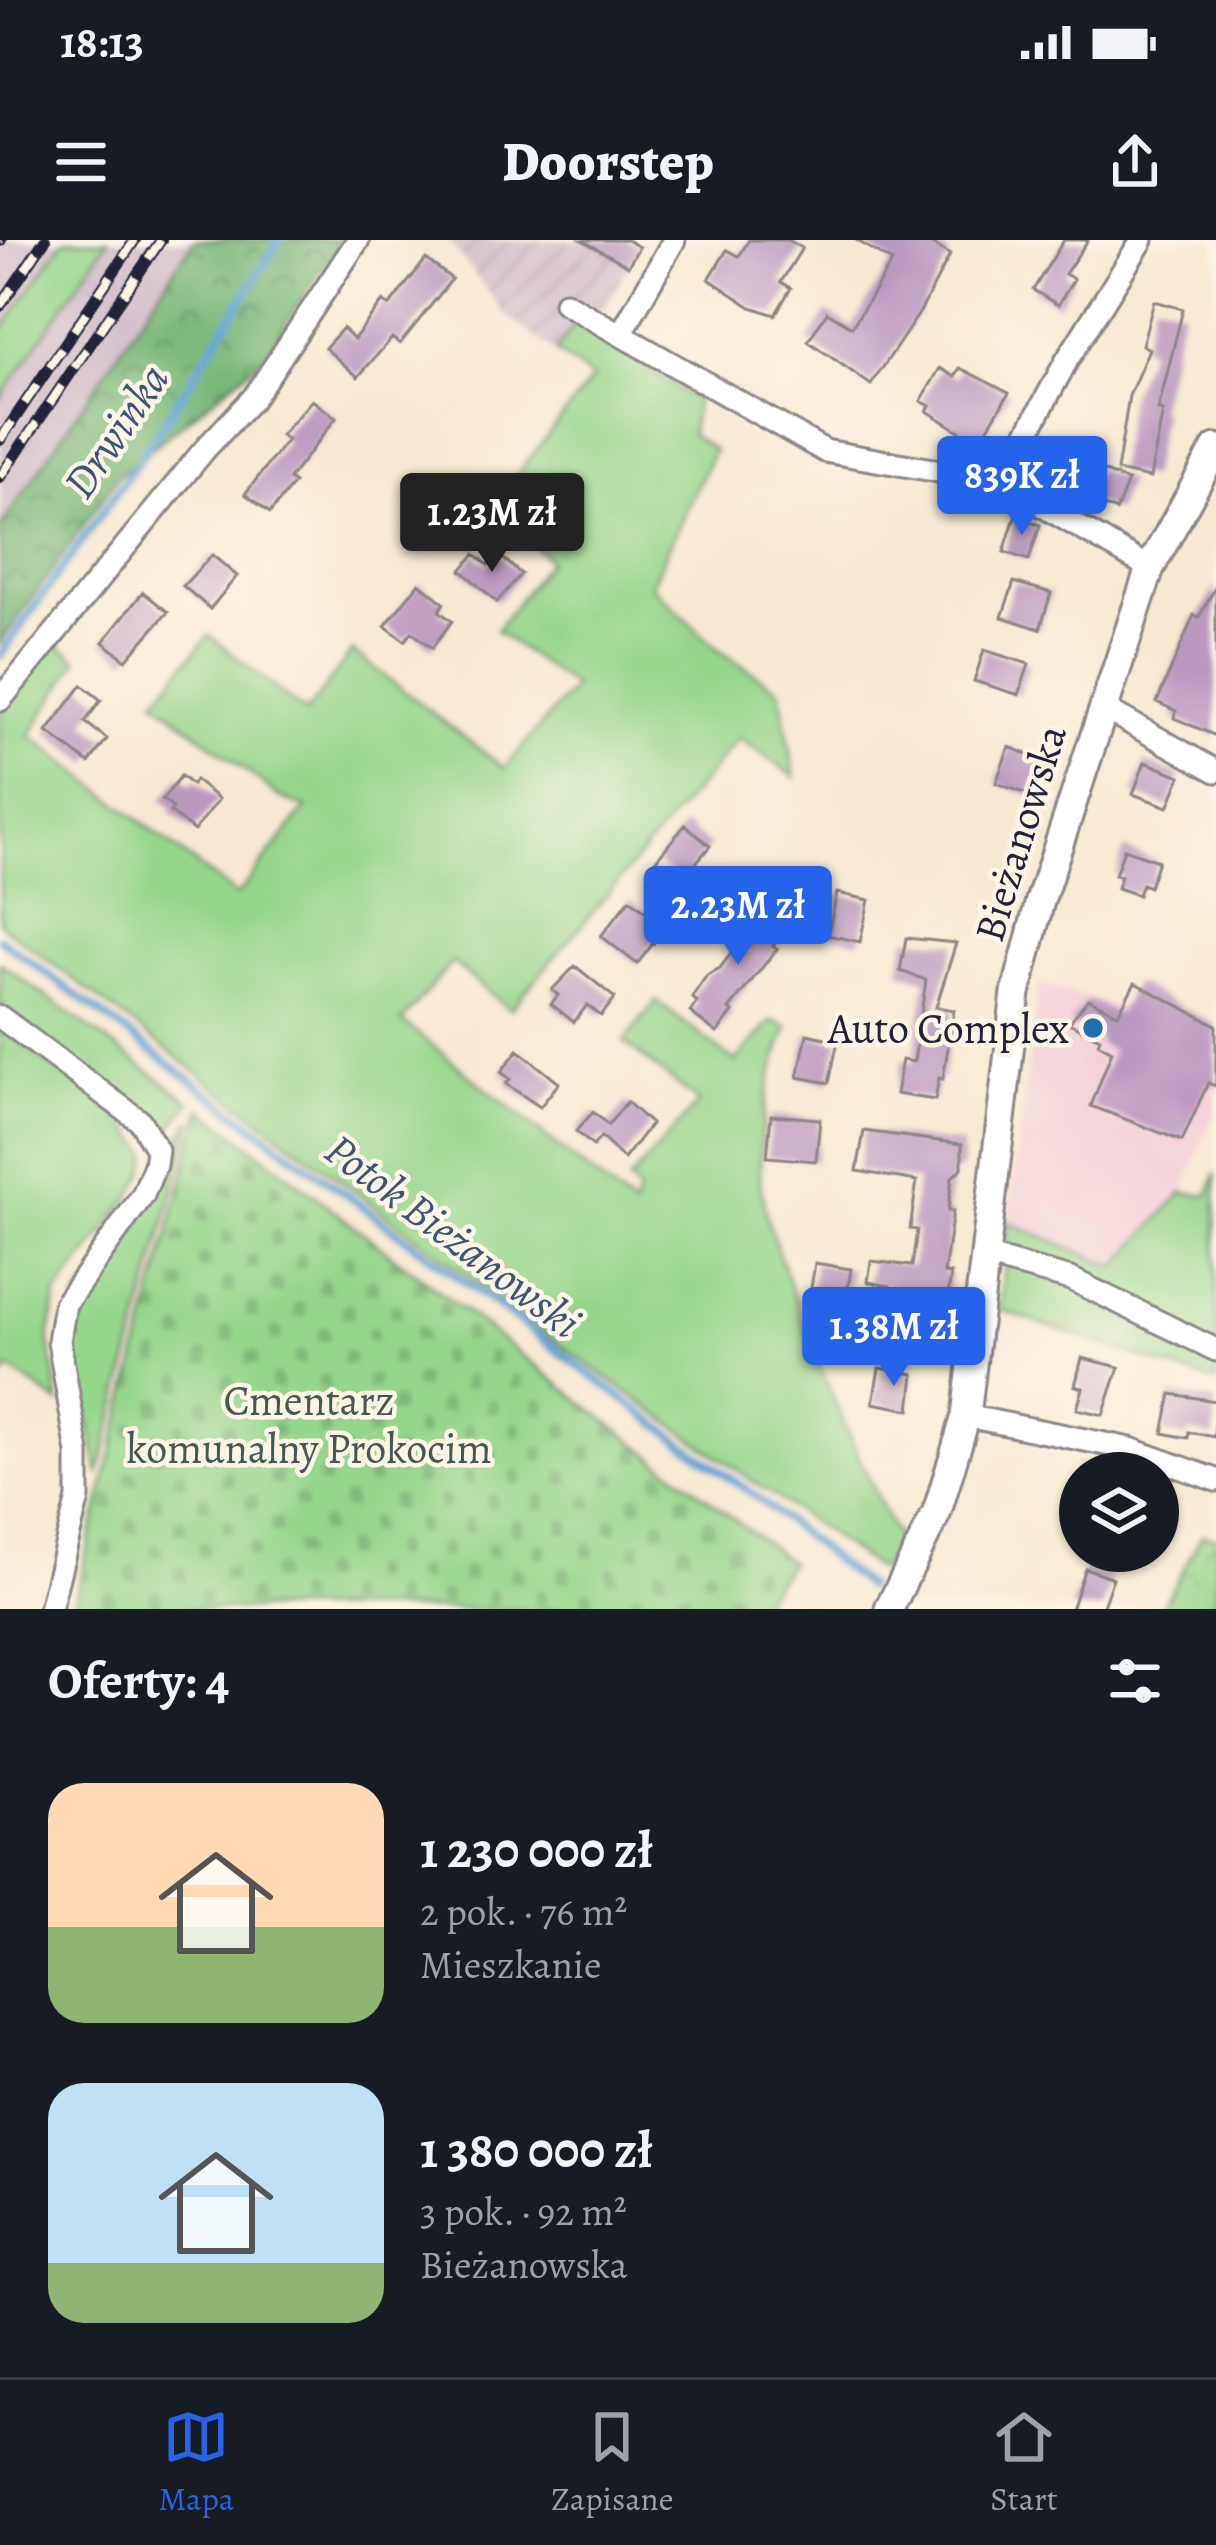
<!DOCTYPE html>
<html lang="pl">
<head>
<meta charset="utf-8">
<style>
	:root { --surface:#171b24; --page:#20242c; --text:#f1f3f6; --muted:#9ea1a6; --line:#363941; --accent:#2563eb }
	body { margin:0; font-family:Alegreya,serif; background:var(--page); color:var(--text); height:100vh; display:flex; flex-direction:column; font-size:45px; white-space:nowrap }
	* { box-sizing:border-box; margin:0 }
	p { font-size:39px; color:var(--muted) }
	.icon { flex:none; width:66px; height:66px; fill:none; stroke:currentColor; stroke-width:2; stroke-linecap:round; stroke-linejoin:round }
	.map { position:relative; height:1369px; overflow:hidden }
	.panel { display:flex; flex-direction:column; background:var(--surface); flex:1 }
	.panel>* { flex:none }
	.tools { position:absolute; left:1059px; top:1212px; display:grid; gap:24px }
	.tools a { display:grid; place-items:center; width:120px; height:120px; border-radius:50%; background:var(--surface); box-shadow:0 3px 9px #0004; font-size:60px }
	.price { position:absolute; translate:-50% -102px; padding:0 27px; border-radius:12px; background:var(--accent); color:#fff; font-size:39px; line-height:78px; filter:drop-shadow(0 3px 6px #0008) }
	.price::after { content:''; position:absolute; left:50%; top:72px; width:36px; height:27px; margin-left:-18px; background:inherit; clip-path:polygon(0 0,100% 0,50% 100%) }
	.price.active { background:#222; color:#fff }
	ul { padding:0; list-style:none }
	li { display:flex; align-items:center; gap:36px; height:300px; padding:0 48px }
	li span { display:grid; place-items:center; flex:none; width:336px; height:240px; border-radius:36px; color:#555 }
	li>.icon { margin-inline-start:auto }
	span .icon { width:144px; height:144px; fill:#fffc; stroke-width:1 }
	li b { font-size:51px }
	h2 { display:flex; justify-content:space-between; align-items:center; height:144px; padding:0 48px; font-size:51px }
	.status { display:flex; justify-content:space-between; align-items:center; height:84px; padding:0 60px; background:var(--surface); direction:ltr }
	.status svg { height:33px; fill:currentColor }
	header { display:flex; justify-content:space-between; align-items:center; height:156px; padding:0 48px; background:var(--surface); font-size:54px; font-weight:800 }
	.tabs { display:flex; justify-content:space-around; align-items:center; height:168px; border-top:3px solid var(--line); background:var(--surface); font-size:33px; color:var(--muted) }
	.tabs a { display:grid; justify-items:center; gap:6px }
	.tabs .active { color:var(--accent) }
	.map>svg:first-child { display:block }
	.built { fill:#f5cfda }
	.industrial { fill:url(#industrial-furrows) }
	.railway { fill:#d1bdcb }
	.green { fill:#96d68c; stroke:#5c7c64; stroke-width:3 }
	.forest { fill:url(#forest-crowns); stroke:#4d6c5a; stroke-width:3 }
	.cemetery { fill:url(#cemetery-stones); stroke:#5c7c64; stroke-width:3 }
	.park { fill:url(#park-crowns); stroke:#5c7c64; stroke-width:3 }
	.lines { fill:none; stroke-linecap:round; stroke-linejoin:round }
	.stream { stroke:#64a2d6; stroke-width:8 }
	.building { fill:#bb98c0 }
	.minor-casing { stroke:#8c8686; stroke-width:27 }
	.tertiary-casing { stroke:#8c8686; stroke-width:33 }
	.minor { stroke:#fff; stroke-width:21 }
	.tertiary { stroke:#fff; stroke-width:27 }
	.rail-casing { stroke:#22223b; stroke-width:12 }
	.rail { stroke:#fcf5e5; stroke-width:8; stroke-dasharray:22; stroke-linecap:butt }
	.poi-dot { fill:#1f6fb2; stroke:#fcf5e5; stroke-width:4.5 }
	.labels { text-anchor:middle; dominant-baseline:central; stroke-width:9; stroke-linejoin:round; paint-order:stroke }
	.street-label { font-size:42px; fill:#22223b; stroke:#fcf5e5 }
	.poi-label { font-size:42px; fill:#22223b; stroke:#fcf5e5; text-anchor:end }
	.park-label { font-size:42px; fill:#455853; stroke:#fcf5e5 }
	.water-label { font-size:45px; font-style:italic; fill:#3c5579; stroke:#fcf5e5 }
</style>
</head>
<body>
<div class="status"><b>18:13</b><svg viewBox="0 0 49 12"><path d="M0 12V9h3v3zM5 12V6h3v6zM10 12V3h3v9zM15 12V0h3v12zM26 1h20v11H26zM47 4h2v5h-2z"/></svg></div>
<header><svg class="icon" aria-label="menu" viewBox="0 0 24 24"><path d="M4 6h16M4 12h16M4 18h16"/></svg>Doorstep<svg class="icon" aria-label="share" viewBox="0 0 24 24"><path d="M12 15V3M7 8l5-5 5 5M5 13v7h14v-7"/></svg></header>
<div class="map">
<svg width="1216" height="1369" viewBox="0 0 1216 1369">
	<defs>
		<pattern id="industrial-furrows" width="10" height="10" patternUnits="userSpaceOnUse" patternTransform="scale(3)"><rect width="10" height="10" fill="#d1bdcb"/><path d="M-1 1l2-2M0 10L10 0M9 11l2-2" fill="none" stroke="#b3a2af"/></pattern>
		<pattern id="forest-crowns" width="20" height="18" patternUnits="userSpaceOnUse" patternTransform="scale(3)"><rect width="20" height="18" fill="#78b778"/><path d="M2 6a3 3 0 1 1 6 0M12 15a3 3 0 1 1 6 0" fill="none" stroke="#629464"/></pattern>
		<pattern id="cemetery-stones" width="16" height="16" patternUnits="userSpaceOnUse" patternTransform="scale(3)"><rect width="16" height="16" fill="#96d68c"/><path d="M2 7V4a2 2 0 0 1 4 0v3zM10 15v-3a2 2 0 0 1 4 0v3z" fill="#81b77a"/></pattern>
		<pattern id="park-crowns" width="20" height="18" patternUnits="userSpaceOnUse" patternTransform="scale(3)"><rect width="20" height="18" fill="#96d68c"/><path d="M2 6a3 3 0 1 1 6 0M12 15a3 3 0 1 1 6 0" fill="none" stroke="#81b77a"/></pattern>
	</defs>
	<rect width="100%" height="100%" fill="#fcf5e5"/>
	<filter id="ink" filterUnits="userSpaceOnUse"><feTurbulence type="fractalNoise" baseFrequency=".00833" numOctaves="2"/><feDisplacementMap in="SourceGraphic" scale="24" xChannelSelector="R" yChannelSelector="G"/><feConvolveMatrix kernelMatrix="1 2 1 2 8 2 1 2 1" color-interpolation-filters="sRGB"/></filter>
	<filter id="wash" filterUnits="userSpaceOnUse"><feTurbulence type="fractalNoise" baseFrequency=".004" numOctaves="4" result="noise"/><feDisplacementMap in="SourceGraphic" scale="48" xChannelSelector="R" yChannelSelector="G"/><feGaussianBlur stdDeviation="2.7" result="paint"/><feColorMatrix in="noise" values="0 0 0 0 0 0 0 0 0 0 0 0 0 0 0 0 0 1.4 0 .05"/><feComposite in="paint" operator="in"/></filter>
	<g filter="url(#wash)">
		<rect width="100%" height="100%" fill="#f7e9d1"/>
		<path class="built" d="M 1039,744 L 1123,769 L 1216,823 L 1216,867 L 1183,952 L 1116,1027 L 1008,982 Z"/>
		<path class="industrial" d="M 448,0 L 627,0 L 639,7 L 604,69 L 587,66 L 556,112 L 506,75 Z"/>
		<path class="railway" d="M 0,0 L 194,0 L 0,288 Z"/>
		<path class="green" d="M 64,0 L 108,0 L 0,159 L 0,94 Z
			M 577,82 L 696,160 L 691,194 L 714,210 L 651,345 L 717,409 L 780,450 L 795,537 L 739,498 L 510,770 L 452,722 L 402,781 L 634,968 L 638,951 L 629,941 L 699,862 L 624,802 L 656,761 L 735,822 L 772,781 L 788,787 C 769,832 760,881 760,930 C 760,967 775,1002 787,1037 C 819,1131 858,1218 901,1308 L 879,1330 L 545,1094 L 0,684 L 0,474 L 53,401 L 78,420 L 30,495 L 237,656 L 306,568 L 278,556 L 155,460 L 209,395 L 306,473 L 352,411 L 504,528 L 574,447 L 496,391 L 549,320 L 492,266 L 593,138 L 556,112 Z
			M 0,723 L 191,862 L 166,893 L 0,766 Z
			M 0,787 L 121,876 L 148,914 L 144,934 L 127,962 L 57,1054 L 49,1100 L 59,1163 L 10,1129 L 0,1140 Z
			M 192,880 L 99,1235 L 73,1101 L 78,1058 L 153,959 L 170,909 Z
			M 1216,933 L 1216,1143 L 1000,1070 L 1008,982 L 1116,1027 L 1183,952 L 1208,956 Z"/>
		<path class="forest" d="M 194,0 L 342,0 L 261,120 L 119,235 L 0,404 L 0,288 Z"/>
		<path class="cemetery" d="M 201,868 L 790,1322 L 756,1369 L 72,1369 Z"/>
		<path class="park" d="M 1202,1295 L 1216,1297 L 1216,1369 L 1161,1369 Z"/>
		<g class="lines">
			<path class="stream" d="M 0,416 L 145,212 L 280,0
				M 0,699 L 756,1257 L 867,1347"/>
		</g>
		<g id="blocks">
			<path class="building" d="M 582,0 L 627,0 L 639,7 L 628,26 Z
				M 749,0 L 788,0 L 802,8 L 781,42 L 791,48 L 775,75 L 751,67 L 709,39 L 727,10 L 739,16 Z
				M 856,0 L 926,0 L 950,15 L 920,72 L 871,145 L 808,101 L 827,72 L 852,87 L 892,22 Z
				M 1064,0 L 1088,0 L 1065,34 L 1074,39 L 1058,65 L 1033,50 Z
				M 426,19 L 452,39 L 400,104 L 392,98 L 358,137 L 325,108 L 343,88 L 354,99 L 383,61 L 389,66 Z
				M 1154,61 L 1183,69 L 1158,170 L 1163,171 L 1150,238 L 1117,231 L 1129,156 L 1149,109 L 1142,105 Z
				M 940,128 L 955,137 L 960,128 L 1009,153 L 984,194 L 969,197 L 927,171 L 930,166 L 921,161 Z
				M 312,160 L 336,178 L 289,239 L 294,243 L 270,273 L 245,254 L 287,200 L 281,195 Z
				M 1098,229 L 1128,241 L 1116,271 L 1086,258 Z
				M 1015,277 L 1040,285 L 1029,320 L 1004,312 Z
				M 497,313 L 521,334 L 497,362 L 461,330 L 475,314 L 488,325 Z
				M 212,315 L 237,336 L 210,369 L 183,346 Z
				M 1014,342 L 1051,353 L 1040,389 L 1002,377 Z
				M 419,343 L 444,363 L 439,371 L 452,381 L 432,408 L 412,392 L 405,401 L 385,386 Z
				M 1216,346 L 1216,496 L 1174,478 L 1176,471 L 1157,462 L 1194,375 L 1199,377 Z
				M 143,352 L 168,372 L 126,420 L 103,402 Z
				M 984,410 L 1029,424 L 1019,455 L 974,441 Z
				M 82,445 L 101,460 L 85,482 L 107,499 L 89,523 L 47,492 Z
				M 1009,507 L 1043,520 L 1030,555 L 996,543 Z
				M 1145,522 L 1181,536 L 1168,567 L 1133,554 Z
				M 181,536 L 192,545 L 195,540 L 219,559 L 194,591 L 170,572 L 173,568 L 162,560 Z
				M 685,585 L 710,606 L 680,642 L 655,621 Z
				M 1124,609 L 1158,621 L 1149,647 L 1142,644 L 1138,655 L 1117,648 L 1121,636 L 1115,635 Z
				M 837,653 L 869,660 L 860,702 L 828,695 Z
				M 630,659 L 666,687 L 637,724 L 601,696 Z
				M 762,664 L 789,685 L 773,706 L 777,709 L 729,769 L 733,772 L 717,793 L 690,772 L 697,762 L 692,757 L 707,735 L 720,728 L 742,698 L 736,694 Z
				M 906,698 L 956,703 L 936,767 L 954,770 L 943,839 L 939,838 L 935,860 L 896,854 L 902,820 L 914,822 L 926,740 L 900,731 Z
				M 575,726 L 615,758 L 601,776 L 587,765 L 574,782 L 551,764 L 558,755 L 552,750 Z
				M 1135,743 L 1216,785 L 1216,846 L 1208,843 L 1182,901 L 1091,866 L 1112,811 L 1098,803 L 1100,798 L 1069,783 L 1088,759 L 1118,774 Z
				M 807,794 L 838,801 L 829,843 L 798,837 Z
				M 518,810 L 559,843 L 540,867 L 506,844 L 510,839 L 501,832 Z
				M 627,862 L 651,884 L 624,919 L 601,897 L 593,906 L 576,891 L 593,872 L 608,885 Z
				M 771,875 L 820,879 L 816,921 L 767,917 Z
				M 864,891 L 962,904 L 962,928 L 952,937 L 949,960 L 948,971 L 953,971 L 944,1033 L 951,1034 L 948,1055 L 889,1052 L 890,1046 L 868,1042 L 871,1021 L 912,1026 L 917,990 L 910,989 L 917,941 L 857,931 Z
				M 815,1023 L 851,1029 L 845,1066 L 809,1061 Z
				M 1082,1118 L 1119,1127 L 1103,1175 L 1077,1169 L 1083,1148 L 1075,1146 Z
				M 879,1128 L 914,1134 L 910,1170 L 873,1163 Z
				M 1171,1154 L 1216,1161 L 1214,1197 L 1189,1192 L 1188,1198 L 1163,1193 Z
				M 1085,1328 L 1113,1338 L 1102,1369 L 1071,1369 Z"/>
		</g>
	</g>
	<g filter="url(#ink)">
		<use href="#blocks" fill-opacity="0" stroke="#8c8686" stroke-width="3"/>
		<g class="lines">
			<defs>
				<path id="minor" d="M 1142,0 L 1067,120 L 1001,242 L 1150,328
					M 565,63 L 825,211 L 1001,242
					M 621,94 L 674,0
					M 0,460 L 205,209 L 254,157 L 358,0
					M 1101,471 L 1118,476 L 1216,531
					M 0,777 L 140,881 L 157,910 L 155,925 L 143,955 L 65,1064 L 59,1101 L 78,1213 L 78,1258 L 50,1369
					M 985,1016 L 1071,1039 L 1216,1110
					M 966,1176 L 1130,1209 L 1216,1240"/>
				<path id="tertiary" d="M 889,1369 L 937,1272 L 966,1176 L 1016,753 L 1040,661 L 1150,328 L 1216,208"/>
			</defs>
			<use href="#minor" class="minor-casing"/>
			<use href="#tertiary" class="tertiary-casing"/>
			<use href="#minor" class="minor"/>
			<use href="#tertiary" class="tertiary"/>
			<defs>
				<path id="rail" d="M 0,1 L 1,0
					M 0,66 L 45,0
					M 0,200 L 135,0
					M 0,237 L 161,0"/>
			</defs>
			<use href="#rail" class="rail-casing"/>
			<use href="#rail" class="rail"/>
		</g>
	</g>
	<circle class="poi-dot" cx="1093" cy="788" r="12"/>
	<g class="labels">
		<g class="street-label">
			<text transform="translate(1020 593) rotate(-73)">Bieżanowska</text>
		</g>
		<g class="poi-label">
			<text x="1069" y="788">Auto Complex</text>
		</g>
		<g class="park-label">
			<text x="309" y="1160">Cmentarz<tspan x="309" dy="48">komunalny Prokocim</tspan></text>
		</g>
		<g class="water-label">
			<text transform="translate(116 191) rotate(-56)">Drwinka</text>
			<text transform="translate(453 996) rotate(37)">Potok Bieżanowski</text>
		</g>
	</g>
</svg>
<div class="tools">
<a><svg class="icon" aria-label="layers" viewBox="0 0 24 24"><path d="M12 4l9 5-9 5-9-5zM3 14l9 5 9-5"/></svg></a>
</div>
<b class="price" style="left:1022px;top:298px">839K zł</b>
<b class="price active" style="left:492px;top:335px">1.23M zł</b>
<b class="price" style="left:738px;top:728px">2.23M zł</b>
<b class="price" style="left:894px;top:1149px">1.38M zł</b>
</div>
<section class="panel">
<h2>Oferty: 4<svg class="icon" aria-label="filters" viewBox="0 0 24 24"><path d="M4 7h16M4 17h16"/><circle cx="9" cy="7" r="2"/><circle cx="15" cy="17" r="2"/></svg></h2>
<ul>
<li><span style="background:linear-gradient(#ffd9b3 60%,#8fb573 0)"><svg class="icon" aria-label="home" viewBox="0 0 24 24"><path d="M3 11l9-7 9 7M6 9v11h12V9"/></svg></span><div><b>1 230 000 zł</b><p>2 pok. · 76 m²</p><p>Mieszkanie</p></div></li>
<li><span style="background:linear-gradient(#bfe0f5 75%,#8fb573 0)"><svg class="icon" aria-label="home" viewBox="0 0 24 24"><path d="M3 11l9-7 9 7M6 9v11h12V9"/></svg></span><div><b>1 380 000 zł</b><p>3 pok. · 92 m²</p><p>Bieżanowska</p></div></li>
</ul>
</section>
<nav class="tabs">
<a class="active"><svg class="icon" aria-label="map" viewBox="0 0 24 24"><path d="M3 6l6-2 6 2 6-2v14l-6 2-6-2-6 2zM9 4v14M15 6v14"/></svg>Mapa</a>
<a><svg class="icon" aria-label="saved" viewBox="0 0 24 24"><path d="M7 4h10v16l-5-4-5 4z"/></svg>Zapisane</a>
<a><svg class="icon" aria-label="home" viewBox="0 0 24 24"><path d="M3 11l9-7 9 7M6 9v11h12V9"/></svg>Start</a>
</nav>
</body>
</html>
